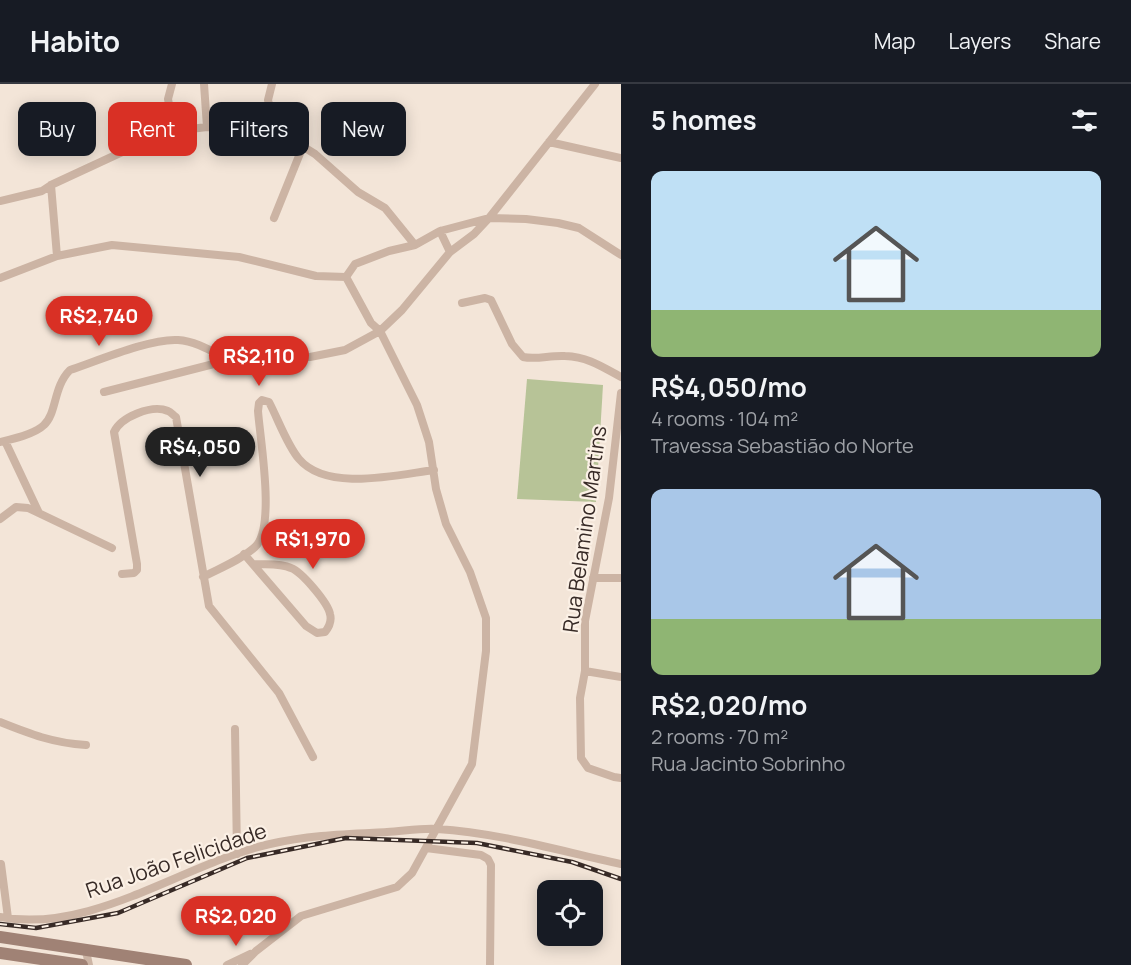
<!DOCTYPE html>
<html lang="en">
<head>
<meta charset="utf-8">
<style>
	:root { --surface:#171b24; --page:#20242c; --text:#f1f3f6; --muted:#9ea1a6; --line:#363941; --accent:#d93025 }
	body { margin:0; font-family:Manrope,sans-serif; background:var(--page); color:var(--text); height:100vh; display:flex; flex-direction:column; font-size:22px; white-space:nowrap }
	* { box-sizing:border-box; margin:0 }
	p { font-size:20px; color:var(--muted) }
	.icon { flex:none; width:33px; height:33px; fill:none; stroke:currentColor; stroke-width:2; stroke-linecap:round; stroke-linejoin:round }
	.map { position:relative; flex:1; overflow:hidden }
	.drawer { display:flex; flex-direction:column; background:var(--surface); width:510px }
	.drawer>* { flex:none }
	.guide { position:absolute; left:18px; top:18px; width:513px; height:54px; display:flex; gap:12px }
	.tools { position:absolute; left:537px; top:796px; display:grid; gap:12px }
	.tools a { display:grid; place-items:center; width:66px; height:66px; border-radius:12px; background:var(--surface); box-shadow:0 3px 15px #0003; font-size:30px }
	.price { position:absolute; translate:-50% -51px; padding:0 14px; border-radius:21px; background:var(--accent); color:#fff; font-size:20px; line-height:39px; filter:drop-shadow(0 2px 3px #0008) }
	.price::after { content:''; position:absolute; left:50%; top:36px; width:18px; height:14px; margin-left:-9px; background:inherit; clip-path:polygon(0 0,100% 0,50% 100%) }
	.price.current { background:#222; color:#fff }
	ul { padding:0; list-style:none }
	li { display:grid; align-content:center; gap:12px; height:318px; padding:0 30px }
	li span { display:grid; place-items:center; height:186px; border-radius:12px; color:#555 }
	li>.icon { margin-inline-start:auto }
	span .icon { width:108px; height:108px; fill:#fffc; stroke-width:1 }
	li b { font-size:26px }
	h2 { display:flex; justify-content:space-between; align-items:center; height:72px; padding:0 30px; font-size:26px }
	.pill { padding:0 21px; border-radius:12px; background:var(--surface); box-shadow:0 3px 15px #0003; font-size:21px; line-height:54px }
	.pill.current { background:var(--accent); color:#fff }
	header { display:flex; align-items:center; gap:36px; box-sizing:border-box; height:84px; padding:0 30px; background:var(--surface); border-bottom:2px solid var(--line) }
	header strong { font-size:28px }
	nav { display:flex; gap:33px; margin-inline-start:auto; font-size:21px }
	main { display:flex; flex:1; min-height:0 }
	.map>svg:first-child { display:block }
	.green { fill:#b7c397 }
	.lines { fill:none; stroke-linecap:round; stroke-linejoin:round }
	.street { stroke:#ccb4a4; stroke-width:8 }
	.secondary { stroke:#a08275; stroke-width:12 }
	.rail-casing { stroke:#372a26; stroke-width:4.5 }
	.rail { stroke:#fbf0e5; stroke-width:2; stroke-dasharray:7; stroke-linecap:butt }
	.labels { text-anchor:middle; dominant-baseline:central; stroke-width:4.5; stroke-linejoin:round; paint-order:stroke }
	.street-label { font-size:21px; fill:#372a26; stroke:#fbf0e5 }
</style>
</head>
<body>
<header>
<strong>Habito</strong>
<nav><a>Map</a><a>Layers</a><a>Share</a></nav>
</header>
<main>
<div class="map">
<svg width="621" height="881" viewBox="0 0 621 881">
	<rect width="100%" height="100%" fill="#f3e5d8"/>
	<path class="green" d="M 527,295 L 603,301 L 596,418 L 517,415 Z"/>
	<g class="lines">
		<path class="street" d="M 172,0 L 168,15 L 174,47
			M 204,0 L 207,43
			M 272,0 L 268,16 L 273,36 L 276,44 L 289,54 L 315,70 L 358,108 L 385,124 L 415,161
			M 549,58 L 621,74
			M 51,101 L 57,172
			M 0,117 L 42,107 L 51,101 L 133,63 L 174,47 L 207,43 L 276,44
			M 274,134 L 303,62
			M 440,147 L 450,168
			M 0,194 L 57,172 L 112,161 L 239,173 L 316,192 L 346,193 L 355,180 L 389,167 L 415,161 L 440,147 L 489,134 L 526,135 L 558,139 L 579,144 L 621,171
			M 462,219 L 485,214 L 491,216 L 512,260 L 523,273 C 537,276 550,271 565,272 C 588,273 601,282 621,293
			M 104,308 L 245,272 L 264,269 L 290,274 L 310,273 L 345,266 L 380,247 L 371,239 L 346,193
			M 621,309 L 609,414 L 585,537 L 585,587 L 580,614 L 581,674 L 588,684 L 614,693 L 621,694
			M 5,357 L 39,429
			M 0,358 C 13,355 35,350 44,341 C 57,329 53,303 70,286 C 97,277 151,254 178,256 C 196,257 213,268 229,276
			M 0,435 L 16,423 L 28,424 L 112,464
			M 244,470 L 306,542 L 317,549 L 325,548 C 329,543 332,537 330,530 C 328,519 302,488 291,484 C 280,479 266,481 254,480
			M 122,490 L 134,489 L 137,486 L 137,480 L 114,348 C 121,333 152,320 168,327 C 171,328 173,331 176,333 L 209,522 L 279,609 L 313,673
			M 203,493 C 220,484 241,476 255,463 C 276,444 260,355 258,327 L 259,319 L 262,316 L 269,318 C 278,335 287,361 299,375 C 327,408 396,391 434,386
			M 593,494 L 621,494
			M 585,587 L 621,593
			M 0,638 C 30,650 53,659 86,661
			M 235,645 L 237,770
			M 426,764 L 481,771 L 488,775 L 491,781 L 490,881
			M 1,780 L 8,834
			M 0,833 C 93,850 182,780 270,760 C 308,751 348,750 387,748 C 404,747 421,744 437,745 C 500,749 560,767 621,780
			M 86,867 L 89,881
			M 227,881 L 250,870
			M 242,881 L 256,867 L 301,832 L 397,803 L 412,789 L 472,680 L 486,567 L 486,534 L 470,488 L 446,440 L 436,405 L 429,358 L 417,321 L 380,247 L 402,226 L 450,168 L 474,150 L 489,134 L 595,0"/>
		<path class="secondary" d="M 0,853 L 186,881
			M 0,869 L 82,881"/>
		<defs>
			<path id="rail" d="M 0,840 L 36,844 L 118,829 L 247,774 L 346,754 L 477,759 L 572,778 L 621,795"/>
		</defs>
		<use href="#rail" class="rail-casing"/>
		<use href="#rail" class="rail"/>
	</g>
	<g class="labels">
		<g class="street-label">
			<text transform="translate(584 445) rotate(-82)">Rua Belamino Martins</text>
			<text transform="translate(176 776) rotate(-19)">Rua João Felicidade</text>
		</g>
	</g>
</svg>
<div class="tools">
<a><svg class="icon" aria-label="locate" viewBox="0 0 24 24"><circle cx="12" cy="12" r="6"/><path d="M12 2v4M12 18v4M2 12h4M18 12h4"/></svg></a>
</div>
<b class="price" style="left:99px;top:263px">R$2,740</b>
<b class="price" style="left:259px;top:303px">R$2,110</b>
<b class="price current" style="left:200px;top:394px">R$4,050</b>
<b class="price" style="left:313px;top:486px">R$1,970</b>
<b class="price" style="left:236px;top:863px">R$2,020</b>
<div class="guide">
<a class="pill">Buy</a>
<a class="pill current">Rent</a>
<a class="pill">Filters</a>
<a class="pill">New</a>
</div>
</div>
<section class="drawer">
<h2>5 homes<svg class="icon" aria-label="filters" viewBox="0 0 24 24"><path d="M4 7h16M4 17h16"/><circle cx="9" cy="7" r="2"/><circle cx="15" cy="17" r="2"/></svg></h2>
<ul>
<li><span style="background:linear-gradient(#bfe0f5 75%,#8fb573 0)"><svg class="icon" aria-label="home" viewBox="0 0 24 24"><path d="M3 11l9-7 9 7M6 9v11h12V9"/></svg></span><div><b>R$4,050/mo</b><p>4 rooms · 104 m²</p><p>Travessa Sebastião do Norte</p></div></li>
<li><span style="background:linear-gradient(#a9c7e8 70%,#8fb573 0)"><svg class="icon" aria-label="home" viewBox="0 0 24 24"><path d="M3 11l9-7 9 7M6 9v11h12V9"/></svg></span><div><b>R$2,020/mo</b><p>2 rooms · 70 m²</p><p>Rua Jacinto Sobrinho</p></div></li>
</ul>
</section>
</main>
</body>
</html>
